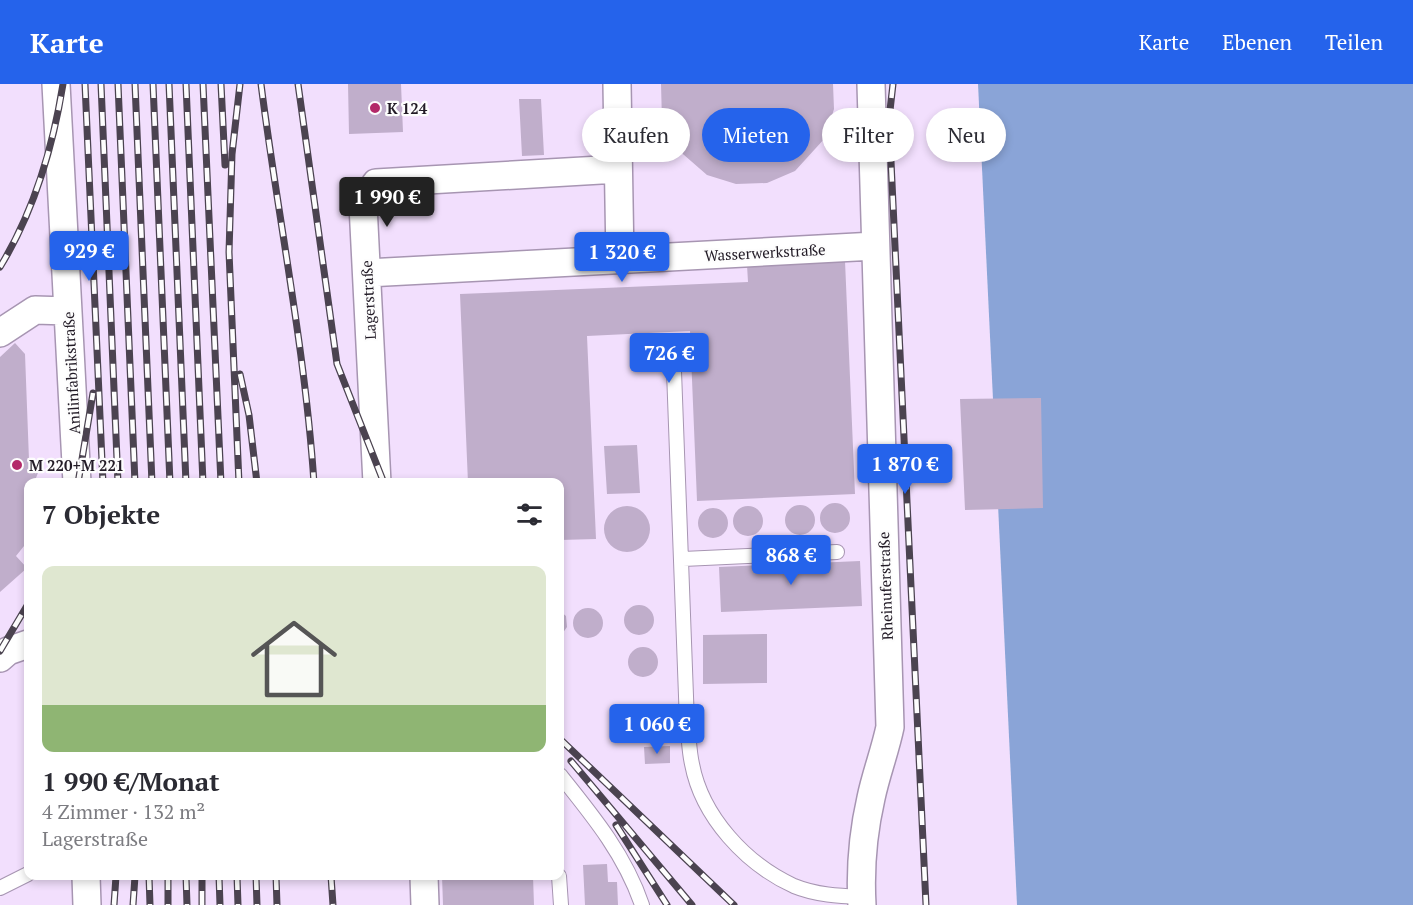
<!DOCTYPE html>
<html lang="de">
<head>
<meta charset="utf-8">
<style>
	:root { --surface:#fff; --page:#f2f2f3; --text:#2b2b33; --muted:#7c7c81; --line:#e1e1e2; --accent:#2563eb }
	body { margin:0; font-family:"PT Serif",serif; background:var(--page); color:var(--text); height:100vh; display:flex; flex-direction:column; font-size:22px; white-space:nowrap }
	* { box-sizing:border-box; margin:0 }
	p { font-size:20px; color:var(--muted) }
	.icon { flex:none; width:33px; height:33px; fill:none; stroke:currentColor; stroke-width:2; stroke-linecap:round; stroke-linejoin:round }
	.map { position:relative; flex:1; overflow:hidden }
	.drawer { position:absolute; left:24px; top:394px; width:540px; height:402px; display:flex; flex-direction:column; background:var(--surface); border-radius:12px; box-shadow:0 3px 9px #0003 }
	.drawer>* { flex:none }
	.top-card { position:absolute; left:582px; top:24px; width:570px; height:54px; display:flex; gap:12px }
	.price { position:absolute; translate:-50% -51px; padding:0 14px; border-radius:6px; background:var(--accent); color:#fff; font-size:20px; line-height:39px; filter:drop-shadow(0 2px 3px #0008) }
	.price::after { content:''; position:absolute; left:50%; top:36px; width:18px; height:14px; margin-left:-9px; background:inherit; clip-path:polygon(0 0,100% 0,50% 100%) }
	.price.on { background:#222; color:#fff }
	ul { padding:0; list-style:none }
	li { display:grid; align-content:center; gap:12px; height:318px; padding:0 18px }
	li+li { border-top:2px solid var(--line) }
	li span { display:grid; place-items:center; height:186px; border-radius:12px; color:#555 }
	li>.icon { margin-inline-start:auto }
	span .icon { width:108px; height:108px; fill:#fffc; stroke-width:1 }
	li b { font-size:26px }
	h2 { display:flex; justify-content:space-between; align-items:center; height:72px; padding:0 18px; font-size:26px }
	.tag { padding:0 21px; border-radius:27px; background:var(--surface); box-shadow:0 3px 9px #0003; font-size:21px; line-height:54px }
	.tag.on { background:var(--accent); color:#fff }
	header { display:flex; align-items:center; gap:36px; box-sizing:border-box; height:84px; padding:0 30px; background:var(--accent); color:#fff }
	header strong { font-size:28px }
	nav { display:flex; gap:33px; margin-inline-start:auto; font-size:21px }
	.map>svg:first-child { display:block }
	.built { fill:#f2dffd; fill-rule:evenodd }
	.water { fill:#8aa4d7 }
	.building { fill:#c0aecb }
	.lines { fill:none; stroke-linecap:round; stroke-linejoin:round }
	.service-casing { stroke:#a795b2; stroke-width:16 }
	.minor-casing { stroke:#a795b2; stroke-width:30 }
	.service { stroke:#fff; stroke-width:14 }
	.minor { stroke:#fff; stroke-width:27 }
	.rail-casing { stroke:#4b4350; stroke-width:7 }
	.rail { stroke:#fdfdfd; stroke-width:4.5; stroke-dasharray:14; stroke-linecap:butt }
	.poi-dot { fill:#b32969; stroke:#fdfdfd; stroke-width:2 }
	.labels { text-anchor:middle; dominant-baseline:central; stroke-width:4.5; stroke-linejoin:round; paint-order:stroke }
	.poi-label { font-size:15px; font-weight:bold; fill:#221b26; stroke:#fdfdfd; text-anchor:start }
	.street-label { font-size:15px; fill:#221b26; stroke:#fdfdfd }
</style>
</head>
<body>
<header>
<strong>Karte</strong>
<nav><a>Karte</a><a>Ebenen</a><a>Teilen</a></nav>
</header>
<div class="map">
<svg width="1413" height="821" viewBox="0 0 1413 821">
	<rect width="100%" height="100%" fill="#f7ebfe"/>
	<path class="built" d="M 0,0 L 978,0 L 1017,821 L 0,821 ZM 28,399 L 560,399 L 560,792 L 28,792 Z"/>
	<path class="water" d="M 978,0 L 1413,0 L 1413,821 L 1017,821 Z"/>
	<path class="building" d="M 348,0 L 401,0 L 403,48 L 349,50 Z
		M 661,0 L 833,0 L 834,25 L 825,54 L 795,87 L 767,99 L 736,100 L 707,91 L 676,64 L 662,37 Z
		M 519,15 L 541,15 L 544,71 L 522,72 Z
		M 845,177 L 855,410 L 697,417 L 690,247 L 587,252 L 596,455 L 560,456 L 560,399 L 468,399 L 460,210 L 748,198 L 747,181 Z
		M 15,259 L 25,270 L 29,376 L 39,386 L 36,394 L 41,399 L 28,399 L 28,457 L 16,472 L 27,484 L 0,508 L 0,273 Z
		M 1041,314 L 1043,424 L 965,426 L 960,315 Z
		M 637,361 L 640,409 L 607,410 L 604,362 Z
		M820 434a15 15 0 1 1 30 0a15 15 0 1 1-30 0Z
		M785 436a15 15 0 1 1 30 0a15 15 0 1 1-30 0Z
		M604 445a23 23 0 1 1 46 0a23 23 0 1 1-46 0Z
		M733 437a15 15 0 1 1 30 0a15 15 0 1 1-30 0Z
		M698 439a15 15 0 1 1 30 0a15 15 0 1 1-30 0Z
		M 860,477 L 862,522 L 721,528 L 719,483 Z
		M624 536a15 15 0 1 1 30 0a15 15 0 1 1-30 0Z
		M573 539a15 15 0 1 1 30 0a15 15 0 1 1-30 0Z
		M 560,527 L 566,532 L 567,543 L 560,553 Z
		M 767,550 L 767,599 L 703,600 L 703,551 Z
		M628 578a15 15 0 1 1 30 0a15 15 0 1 1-30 0Z
		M 670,662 L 670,679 L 645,680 L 644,663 Z
		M 607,780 L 608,798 L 617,798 L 618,821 L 585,821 L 583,781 Z
		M 442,792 L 533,792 L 534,821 L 443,821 Z"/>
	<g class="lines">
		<defs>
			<path id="service" d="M 674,287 L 687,639 C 689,653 689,667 692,680 C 702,733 746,780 794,802 C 816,811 839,812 862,813
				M 683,475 L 837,468
				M 560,691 C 593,732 625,771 642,821
				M 559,792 L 561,821
				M 0,804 L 28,790"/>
			<path id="minor" d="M 56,0 L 77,399
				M 617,0 L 620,176
				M 367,189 L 875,162
				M 0,249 L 35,226 L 68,227
				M 377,399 L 363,121 L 376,99 L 618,85
				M 0,574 L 8,567 L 28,560
				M 86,792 L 87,821
				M 424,792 L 425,821
				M 862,821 C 860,786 863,749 871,714 C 876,690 885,667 890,643 L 871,0"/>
		</defs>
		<use href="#service" class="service-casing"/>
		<use href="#minor" class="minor-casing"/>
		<use href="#service" class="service"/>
		<use href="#minor" class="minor"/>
		<defs>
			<path id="rail" d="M 85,0 L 103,399
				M 101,0 L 118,399
				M 118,0 L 135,399
				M 135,0 L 152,399
				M 153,0 L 170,399
				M 169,0 L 186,399
				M 186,0 L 203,399
				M 203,0 L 221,399
				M 221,0 L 225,81
				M 261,0 C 278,134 305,264 314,399
				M 298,0 L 337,280 L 384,399
				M 893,0 L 889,35 L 926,821
				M 0,183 C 33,129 53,63 63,0
				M 240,290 L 249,331 L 257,399
				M 78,399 L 93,309
				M 239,399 L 229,168 L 232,70 L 240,0
				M 0,567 L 28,520
				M 560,655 L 734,821
				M 571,677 L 692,821
				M 616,741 L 667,821
				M 149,792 L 150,821
				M 168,792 L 168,821
				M 186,792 L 187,821
				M 219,792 L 220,821
				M 237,792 L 238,821
				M 256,792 L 257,821
				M 276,792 L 277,821
				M 331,792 L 333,821
				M 114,821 L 116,792
				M 133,821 L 135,792
				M 202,821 L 202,792"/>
		</defs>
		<use href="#rail" class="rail-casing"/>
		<use href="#rail" class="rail"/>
	</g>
	<g class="poi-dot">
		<circle cx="375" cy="24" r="6"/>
		<circle cx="17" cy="381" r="6"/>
	</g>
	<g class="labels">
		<g class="poi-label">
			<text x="387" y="24">K 124</text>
			<text x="29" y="381">M 220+M 221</text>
		</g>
		<g class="street-label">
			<text transform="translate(765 168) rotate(-3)">Wasserwerkstraße</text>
			<text transform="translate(368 216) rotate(-93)">Lagerstraße</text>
			<text transform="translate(71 289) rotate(-93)">Anilinfabrikstraße</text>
			<text transform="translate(885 502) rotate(-92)">Rheinuferstraße</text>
		</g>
	</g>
</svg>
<b class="price on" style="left:387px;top:144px">1 990 €</b>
<b class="price" style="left:89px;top:198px">929 €</b>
<b class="price" style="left:622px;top:199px">1 320 €</b>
<b class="price" style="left:669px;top:300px">726 €</b>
<b class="price" style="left:905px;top:411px">1 870 €</b>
<b class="price" style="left:791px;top:502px">868 €</b>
<b class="price" style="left:657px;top:671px">1 060 €</b>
<div class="top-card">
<a class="tag">Kaufen</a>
<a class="tag on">Mieten</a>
<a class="tag">Filter</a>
<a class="tag">Neu</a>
</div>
<section class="drawer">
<h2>7 Objekte<svg class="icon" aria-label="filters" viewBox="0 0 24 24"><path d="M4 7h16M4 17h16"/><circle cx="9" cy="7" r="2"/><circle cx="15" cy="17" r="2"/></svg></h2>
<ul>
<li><span style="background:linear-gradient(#dfe7d0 75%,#8fb573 0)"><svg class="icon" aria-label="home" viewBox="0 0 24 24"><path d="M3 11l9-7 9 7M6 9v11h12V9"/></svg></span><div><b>1 990 €/Monat</b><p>4 Zimmer · 132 m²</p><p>Lagerstraße</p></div></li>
</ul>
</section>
</div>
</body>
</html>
